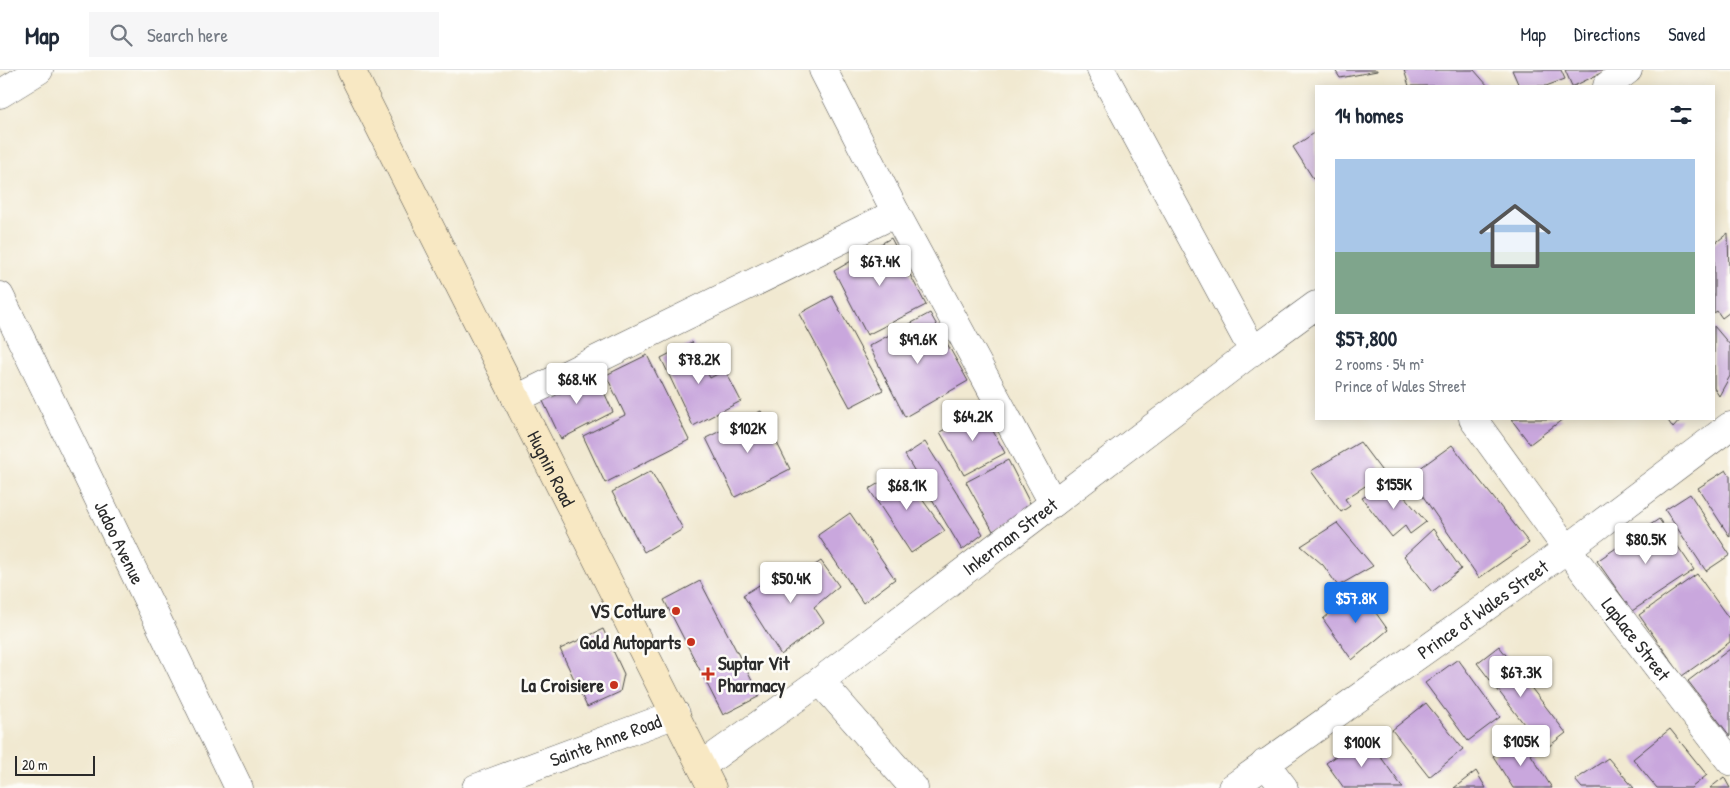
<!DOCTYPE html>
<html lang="en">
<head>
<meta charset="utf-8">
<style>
	:root { --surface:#fff; --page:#f6f6f7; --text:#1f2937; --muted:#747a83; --line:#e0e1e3; --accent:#1a73e8 }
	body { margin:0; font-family:"Patrick Hand",sans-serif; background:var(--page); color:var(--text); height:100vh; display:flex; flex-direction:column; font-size:19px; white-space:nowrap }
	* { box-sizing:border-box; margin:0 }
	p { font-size:16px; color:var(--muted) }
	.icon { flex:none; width:28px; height:28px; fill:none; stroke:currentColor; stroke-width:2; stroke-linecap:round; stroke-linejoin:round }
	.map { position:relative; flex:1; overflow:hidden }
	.side { position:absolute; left:1315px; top:15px; width:400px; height:335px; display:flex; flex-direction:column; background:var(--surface); border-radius:0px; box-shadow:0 2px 12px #0003 }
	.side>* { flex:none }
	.scale { position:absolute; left:15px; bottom:12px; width:80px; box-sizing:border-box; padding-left:5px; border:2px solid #2b2b2b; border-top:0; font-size:14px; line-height:18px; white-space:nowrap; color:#2b2b2b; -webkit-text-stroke:4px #fdfcf7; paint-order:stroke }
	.price { position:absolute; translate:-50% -42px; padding:0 11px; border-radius:5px; background:#fff; color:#222; font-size:16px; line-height:32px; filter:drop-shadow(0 1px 2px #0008) }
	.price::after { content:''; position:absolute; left:50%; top:30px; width:15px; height:11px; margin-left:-8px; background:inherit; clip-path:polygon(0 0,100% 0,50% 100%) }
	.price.on { background:var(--accent); color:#fff }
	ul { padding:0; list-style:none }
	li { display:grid; align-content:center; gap:10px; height:265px; padding:0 20px }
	li span { display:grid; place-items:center; height:155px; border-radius:0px; color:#555 }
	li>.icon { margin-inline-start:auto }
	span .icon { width:90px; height:90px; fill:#fffc; stroke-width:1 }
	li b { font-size:21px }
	h2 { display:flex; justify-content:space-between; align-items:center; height:60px; padding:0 20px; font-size:21px }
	header { display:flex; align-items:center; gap:30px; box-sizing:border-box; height:70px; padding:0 25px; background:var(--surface); border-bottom:1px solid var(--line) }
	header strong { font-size:24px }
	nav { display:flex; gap:28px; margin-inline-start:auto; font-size:18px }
	.search { width:350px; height:45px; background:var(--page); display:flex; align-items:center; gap:12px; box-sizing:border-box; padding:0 18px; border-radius:0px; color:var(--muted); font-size:19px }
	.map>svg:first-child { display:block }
	.building { fill:#c9a7dd }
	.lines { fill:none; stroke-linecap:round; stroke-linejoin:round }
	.minor-casing { stroke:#494844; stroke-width:29 }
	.secondary-casing { stroke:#494844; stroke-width:29 }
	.minor { stroke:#fff; stroke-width:28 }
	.secondary { stroke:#f8e8c3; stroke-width:28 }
	.poi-dot { fill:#c8321e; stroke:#fdfcf7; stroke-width:2 }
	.labels { text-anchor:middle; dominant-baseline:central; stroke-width:5; stroke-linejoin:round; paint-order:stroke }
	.street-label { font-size:19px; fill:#2b2b2b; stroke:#fdfcf7 }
	.poi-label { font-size:19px; font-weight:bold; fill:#2b2b2b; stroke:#fdfcf7; text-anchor:end }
</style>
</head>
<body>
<header>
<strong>Map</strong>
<div class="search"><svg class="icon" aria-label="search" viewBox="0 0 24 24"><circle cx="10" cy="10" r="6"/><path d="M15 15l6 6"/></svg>Search here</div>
<nav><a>Map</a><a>Directions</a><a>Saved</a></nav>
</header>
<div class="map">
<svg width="1730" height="718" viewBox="0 0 1730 718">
	<rect width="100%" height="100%" fill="#fdfcf7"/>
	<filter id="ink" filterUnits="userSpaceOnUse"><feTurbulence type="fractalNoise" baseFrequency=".02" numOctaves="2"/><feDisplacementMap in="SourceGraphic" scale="10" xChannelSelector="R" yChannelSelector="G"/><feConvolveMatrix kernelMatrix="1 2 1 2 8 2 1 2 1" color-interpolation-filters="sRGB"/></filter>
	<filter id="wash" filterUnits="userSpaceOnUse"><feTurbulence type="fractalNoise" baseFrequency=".0096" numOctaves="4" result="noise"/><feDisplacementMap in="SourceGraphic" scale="20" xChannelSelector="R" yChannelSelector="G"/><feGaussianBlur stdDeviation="1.12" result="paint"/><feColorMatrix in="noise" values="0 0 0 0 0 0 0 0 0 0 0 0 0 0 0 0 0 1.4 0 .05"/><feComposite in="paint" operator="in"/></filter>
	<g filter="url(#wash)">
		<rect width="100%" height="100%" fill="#f1e9d1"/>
		<g id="blocks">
			<path class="building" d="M 1335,0 L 1377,0 L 1377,1 L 1340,8 Z
				M 1404,0 L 1474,0 L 1488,16 L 1409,16 Z
				M 1512,0 L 1561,0 L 1565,9 L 1546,16 L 1519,16 Z
				M 1565,0 L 1607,0 L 1574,16 L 1572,16 Z
				M 1316,62 L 1316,113 L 1293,77 Z
				M 1728,163 L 1730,242 L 1722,248 L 1717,241 L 1714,243 L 1714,174 Z
				M 891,168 L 926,235 L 867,265 L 834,201 Z
				M 832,226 L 883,320 L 850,337 L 799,244 Z
				M 930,243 L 968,311 L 905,347 L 869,276 Z
				M 1714,256 L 1730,275 L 1730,306 L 1719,326 L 1714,318 Z
				M 692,272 L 710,308 L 725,300 L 741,331 L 693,356 L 661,288 Z
				M 647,285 L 689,370 L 605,413 L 583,366 L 625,345 L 606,305 Z
				M 595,302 L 613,342 L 561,369 L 541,327 Z
				M 981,339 L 1005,383 L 964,405 L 940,362 Z
				M 761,341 L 790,399 L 735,427 L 706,368 Z
				M 1511,349 L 1563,349 L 1530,374 Z
				M 1667,349 L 1681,349 L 1673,358 Z
				M 925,372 L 983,464 L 962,480 L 905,385 Z
				M 1360,372 L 1384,404 L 1345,429 L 1350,436 L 1341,442 L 1311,401 Z
				M 1452,375 L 1529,473 L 1479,508 L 1409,406 Z
				M 1008,390 L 1033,439 L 993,461 L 966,412 Z
				M 901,400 L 945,461 L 911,483 L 869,419 Z
				M 1726,400 L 1730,406 L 1730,467 L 1698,418 Z
				M 651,401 L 683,459 L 644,482 L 612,422 Z
				M 1392,412 L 1426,452 L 1410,464 L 1405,456 L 1392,467 L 1362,428 Z
				M 1690,424 L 1730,485 L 1706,501 L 1665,440 Z
				M 850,443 L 895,509 L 863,533 L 818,465 Z
				M 1659,449 L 1694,500 L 1632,541 L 1597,491 Z
				M 1337,453 L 1373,496 L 1338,516 L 1323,495 L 1301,476 Z
				M 1433,459 L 1461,499 L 1432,522 L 1404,486 Z
				M 821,491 L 839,516 L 814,537 L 824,552 L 781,585 L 743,525 L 787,498 L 793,510 Z
				M 1697,504 L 1730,550 L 1730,572 L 1682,606 L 1639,545 Z
				M 700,511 L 760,626 L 723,645 L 664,530 Z
				M 1359,519 L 1388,560 L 1352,590 L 1323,549 Z
				M 603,559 L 624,604 L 620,622 L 587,637 L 560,579 Z
				M 1499,576 L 1566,663 L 1544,680 L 1477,593 Z
				M 1730,579 L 1730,666 L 1688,611 Z
				M 1458,589 L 1500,647 L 1468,671 L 1425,613 Z
				M 1426,633 L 1463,679 L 1429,707 L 1392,660 Z
				M 1670,659 L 1707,705 L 1691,718 L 1657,718 L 1633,689 Z
				M 1365,665 L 1403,718 L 1344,718 L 1326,693 Z
				M 1521,669 L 1552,718 L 1513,718 L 1493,686 Z
				M 1608,688 L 1634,718 L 1582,718 L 1575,710 Z
				M 1476,701 L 1486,718 L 1454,718 Z
				M 1724,707 L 1730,718 L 1710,718 Z"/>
		</g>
	</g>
	<g filter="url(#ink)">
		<use href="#blocks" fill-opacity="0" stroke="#494844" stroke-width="1"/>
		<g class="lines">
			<defs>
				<g id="minor">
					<path d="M 823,0 L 896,143 L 1053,433"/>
					<path d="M 1101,0 L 1253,281"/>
					<path d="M 1607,16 L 1628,0"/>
					<path d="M 0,24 L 39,0"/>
					<path id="s1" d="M 0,226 L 239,718"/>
					<path d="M 516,329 L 896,143"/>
					<path id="s2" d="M 1473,349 L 1567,479 L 1730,691"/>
					<path d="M 820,611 L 914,718"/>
					<path d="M 1265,693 L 1284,718"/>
					<path id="s3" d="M 701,696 L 820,611 L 1253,281 L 1316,235"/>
					<path id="s4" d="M 476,718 L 676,644"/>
					<path id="s5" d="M 1232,718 L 1567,479 L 1730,356"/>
				</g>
				<g id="secondary">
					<path id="s6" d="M 351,0 L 712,718"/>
				</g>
			</defs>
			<use href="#minor" class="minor-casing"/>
			<use href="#secondary" class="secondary-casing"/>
			<use href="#minor" class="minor"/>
			<use href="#secondary" class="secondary"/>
		</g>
	</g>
	<g class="poi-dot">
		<circle cx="676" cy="541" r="5"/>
		<circle cx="691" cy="572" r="5"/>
		<path d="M705.5 596.5h5v5h5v5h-5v5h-5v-5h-5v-5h5z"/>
		<circle cx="614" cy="615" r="5"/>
	</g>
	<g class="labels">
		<g class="street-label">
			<text stroke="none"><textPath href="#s6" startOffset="446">Hugnin Road</textPath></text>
			<text stroke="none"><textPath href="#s3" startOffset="385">Inkerman Street</textPath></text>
			<text stroke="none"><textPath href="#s1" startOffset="274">Jadoo Avenue</textPath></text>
			<text stroke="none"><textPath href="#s5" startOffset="308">Prince of Wales Street</textPath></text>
			<text stroke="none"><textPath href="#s2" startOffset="274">Laplace Street</textPath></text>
			<text stroke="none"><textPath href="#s4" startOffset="138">Sainte Anne Road</textPath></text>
		</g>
		<g class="poi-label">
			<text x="666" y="541">VS Cotlure</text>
			<text x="681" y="572">Gold Autoparts</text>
			<text x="718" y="593" text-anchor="start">Suptar Vit<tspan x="718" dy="22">Pharmacy</tspan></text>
			<text x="604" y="615">La Croisiere</text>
		</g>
	</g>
</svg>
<div class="scale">20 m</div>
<b class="price" style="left:880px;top:217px">$67.4K</b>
<b class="price" style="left:918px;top:295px">$49.6K</b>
<b class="price" style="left:699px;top:315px">$78.2K</b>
<b class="price" style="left:577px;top:335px">$68.4K</b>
<b class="price" style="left:973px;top:372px">$64.2K</b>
<b class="price" style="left:748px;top:384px">$102K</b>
<b class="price" style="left:1394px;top:440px">$155K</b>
<b class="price" style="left:907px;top:441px">$68.1K</b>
<b class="price" style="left:1646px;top:495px">$80.5K</b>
<b class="price" style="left:791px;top:534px">$50.4K</b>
<b class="price on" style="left:1356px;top:554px">$57.8K</b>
<b class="price" style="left:1521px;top:628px">$67.3K</b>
<b class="price" style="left:1521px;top:697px">$105K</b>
<b class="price" style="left:1362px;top:698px">$100K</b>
<section class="side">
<h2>14 homes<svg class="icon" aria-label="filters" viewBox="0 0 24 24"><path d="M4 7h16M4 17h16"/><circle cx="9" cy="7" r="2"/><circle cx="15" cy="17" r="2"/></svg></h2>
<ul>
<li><span style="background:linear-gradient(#a9c7e8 60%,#7fa58c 0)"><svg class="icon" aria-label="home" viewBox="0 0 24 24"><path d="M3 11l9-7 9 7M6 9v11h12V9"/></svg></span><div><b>$57,800</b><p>2 rooms · 54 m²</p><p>Prince of Wales Street</p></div></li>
</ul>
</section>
</div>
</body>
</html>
